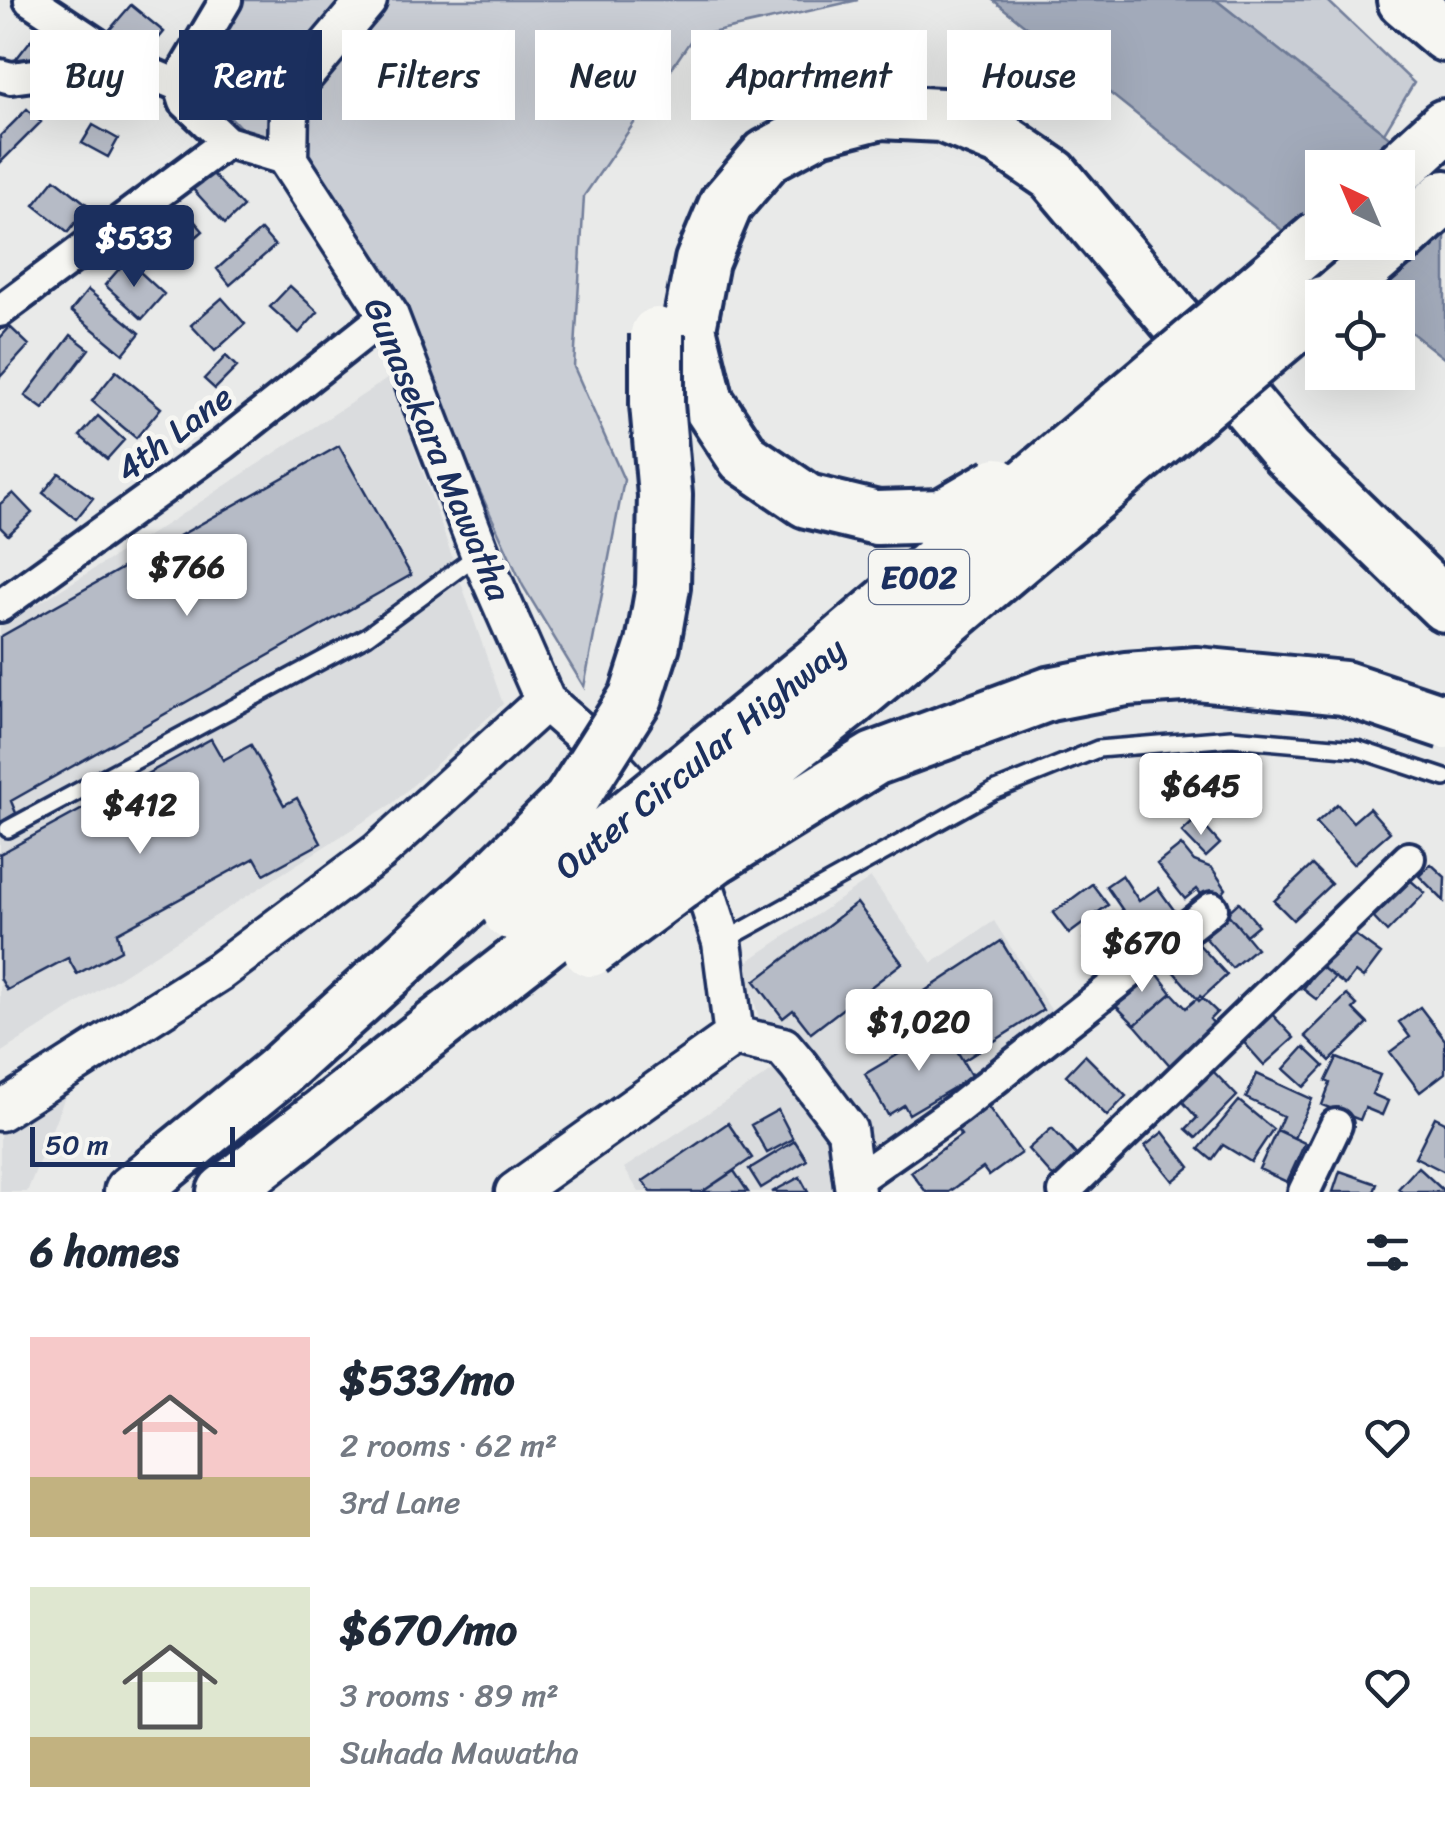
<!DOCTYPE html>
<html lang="en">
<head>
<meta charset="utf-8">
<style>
	:root { --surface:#fff; --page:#f2f2f3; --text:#1f2937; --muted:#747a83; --accent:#1b2f5e }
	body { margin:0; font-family:Sriracha,sans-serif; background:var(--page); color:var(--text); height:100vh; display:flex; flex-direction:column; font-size:38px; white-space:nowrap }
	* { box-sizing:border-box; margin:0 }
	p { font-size:32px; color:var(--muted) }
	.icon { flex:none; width:55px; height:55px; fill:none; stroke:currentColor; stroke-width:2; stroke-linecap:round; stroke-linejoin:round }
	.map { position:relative; height:1192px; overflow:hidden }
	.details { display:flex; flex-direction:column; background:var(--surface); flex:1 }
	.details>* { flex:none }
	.guide { position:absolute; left:30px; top:30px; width:1385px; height:90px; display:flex; gap:20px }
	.needle { width:65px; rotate:316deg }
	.fabs { position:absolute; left:1305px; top:150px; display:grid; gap:20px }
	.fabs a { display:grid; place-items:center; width:110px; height:110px; border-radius:0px; background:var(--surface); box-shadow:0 10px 40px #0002; font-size:50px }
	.scale { position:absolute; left:30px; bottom:25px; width:205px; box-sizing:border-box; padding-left:10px; border:5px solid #1b2f5e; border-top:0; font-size:28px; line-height:35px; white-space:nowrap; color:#1b2f5e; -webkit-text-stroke:8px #f6f6f2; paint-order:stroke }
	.price { position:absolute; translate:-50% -85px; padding:0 22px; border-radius:10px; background:#fff; color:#222; font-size:32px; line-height:65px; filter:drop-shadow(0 2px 5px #0008) }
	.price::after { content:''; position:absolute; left:50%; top:60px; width:30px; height:22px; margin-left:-15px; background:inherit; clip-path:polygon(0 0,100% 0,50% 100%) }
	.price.selected { background:var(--accent); color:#fff }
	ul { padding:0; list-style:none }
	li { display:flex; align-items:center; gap:30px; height:250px; padding:0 30px }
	li span { display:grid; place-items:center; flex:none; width:280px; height:200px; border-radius:0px; color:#555 }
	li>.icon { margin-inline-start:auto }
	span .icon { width:120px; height:120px; fill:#fffc; stroke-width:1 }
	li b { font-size:42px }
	h2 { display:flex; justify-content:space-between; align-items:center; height:120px; padding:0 30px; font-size:42px }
	.chip { padding:0 35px; border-radius:0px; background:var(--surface); box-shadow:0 10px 40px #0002; font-size:35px; line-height:90px }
	.chip.selected { background:var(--accent); color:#fff }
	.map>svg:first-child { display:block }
	.built { fill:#dadcde }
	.green { fill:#caced5; stroke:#727e9a; stroke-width:2.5 }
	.water { fill:#a2aaba; stroke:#6c7995; stroke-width:2.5; fill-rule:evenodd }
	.building { fill:#b6bbc6; stroke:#1b2f5e; stroke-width:2.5 }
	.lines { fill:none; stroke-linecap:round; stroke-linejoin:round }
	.service-casing { stroke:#1b2f5e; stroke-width:22 }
	.minor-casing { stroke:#1b2f5e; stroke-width:38 }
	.tertiary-casing { stroke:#1b2f5e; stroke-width:45 }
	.motorway-casing { stroke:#1b2f5e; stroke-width:60 }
	.service { stroke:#f6f6f2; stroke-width:15 }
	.minor { stroke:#f6f6f2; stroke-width:30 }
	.tertiary { stroke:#f6f6f2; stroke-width:38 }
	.motorway { stroke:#f6f6f2; stroke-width:52 }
	.motorway-bridge-casing { stroke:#1b2f5e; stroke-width:60; stroke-linecap:butt }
	.motorway-bridge { stroke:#f6f6f2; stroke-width:52 }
	.labels { text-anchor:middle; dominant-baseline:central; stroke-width:10; stroke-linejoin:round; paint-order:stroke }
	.shield { fill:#f6f6f2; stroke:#5d6b8a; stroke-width:2.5 }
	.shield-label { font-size:32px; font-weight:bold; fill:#1b2f5e }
	.street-label { font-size:35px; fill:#1b2f5e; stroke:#f6f6f2 }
</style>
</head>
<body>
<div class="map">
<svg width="1445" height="1192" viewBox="0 0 1445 1192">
	<rect width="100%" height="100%" fill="#e9eae9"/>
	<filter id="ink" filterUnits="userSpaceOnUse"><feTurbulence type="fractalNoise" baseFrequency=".01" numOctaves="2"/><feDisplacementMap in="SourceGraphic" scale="20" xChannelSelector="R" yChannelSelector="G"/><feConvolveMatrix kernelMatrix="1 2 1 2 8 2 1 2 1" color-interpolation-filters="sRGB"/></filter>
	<g filter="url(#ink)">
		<path class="built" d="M 390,377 L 503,704 L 393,803 L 0,1053 L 0,627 L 167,524 Z
			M 871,878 L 932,963 L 994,921 L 1055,1016 L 865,1158 L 810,1054 L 760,1022 L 744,964 Z
			M 781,1065 L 832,1132 L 844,1192 L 639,1192 L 624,1168 Z
			M 66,1094 L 27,1192 L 0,1192 L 0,1135 Z"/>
		<path class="green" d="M 243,0 L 858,0 L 693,37 L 584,196 L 574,367 L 624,480 L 584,687 L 523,586 L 384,281 L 195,79 Z
			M 1216,0 L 1327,0 L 1414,83 L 1384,133 Z"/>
		<path class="water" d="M 993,0 L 1216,0 L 1445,181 L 1445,359 L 1398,322 L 1398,298 L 1366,297 ZM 1322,168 L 1398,168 L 1398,242 L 1322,242 Z"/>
		<path class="building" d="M 131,5 L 164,32 L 140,61 L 106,34 Z
			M 38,31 L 50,41 L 25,72 L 13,63 Z
			M 258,44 L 261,64 L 230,69 L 227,48 Z
			M 27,109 L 41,122 L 0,163 L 0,136 Z
			M 93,125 L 118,139 L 108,157 L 82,143 Z
			M 211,172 L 243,207 L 225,224 L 192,188 Z
			M 55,179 L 89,206 L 68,232 L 34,205 Z
			M 190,216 L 203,231 L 174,256 L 161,241 Z
			M 261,230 L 275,246 L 230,285 L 217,269 Z
			M 127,260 L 164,294 L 142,319 L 105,285 Z
			M 290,286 L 318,312 L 299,333 L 270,307 Z
			M 88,290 L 140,333 L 123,354 L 71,311 Z
			M 222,298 L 245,324 L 215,351 L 191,325 Z
			M 10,327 L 29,345 L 0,377 L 0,338 Z
			M 71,335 L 89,349 L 43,409 L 25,396 Z
			M 226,356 L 237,367 L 215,389 L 204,379 Z
			M 116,371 L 161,408 L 136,438 L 92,401 Z
			M 98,416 L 124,440 L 107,459 L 80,436 Z
			M 339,446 L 411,575 L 11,801 L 16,813 L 0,823 L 0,637 Z
			M 59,473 L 93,498 L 76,519 L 43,493 Z
			M 13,493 L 32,513 L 8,535 L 0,527 L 0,504 Z
			M 211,739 L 223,760 L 251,745 L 284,805 L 297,798 L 321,843 L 264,874 L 255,858 L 117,933 L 121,950 L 77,974 L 68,958 L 7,990 L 0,978 L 0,854 Z
			M 1337,804 L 1353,822 L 1369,808 L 1390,832 L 1353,864 L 1316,823 Z
			M 1197,818 L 1220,844 L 1206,857 L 1182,832 Z
			M 1181,845 L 1194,861 L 1212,868 L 1226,889 L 1212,908 L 1197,889 L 1185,899 L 1157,864 Z
			M 1431,864 L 1445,877 L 1444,901 L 1419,876 Z
			M 1312,865 L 1331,884 L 1293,920 L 1274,901 Z
			M 1122,875 L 1139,901 L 1158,888 L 1179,917 L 1144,941 L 1106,886 Z
			M 1409,879 L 1425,893 L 1387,932 L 1372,916 Z
			M 1092,884 L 1108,905 L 1069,934 L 1053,913 Z
			M 1239,902 L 1258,925 L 1246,935 L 1227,913 Z
			M 857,903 L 902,963 L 811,1033 L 793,1010 L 783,1018 L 755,981 Z
			M 1227,913 L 1256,948 L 1232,968 L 1202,934 Z
			M 1107,921 L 1135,956 L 1113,974 L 1084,939 Z
			M 1347,929 L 1381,954 L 1363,978 L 1355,972 L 1345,985 L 1320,966 Z
			M 1193,938 L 1227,975 L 1199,1001 L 1166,963 Z
			M 1001,941 L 1043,1010 L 963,1061 L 922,993 Z
			M 1150,964 L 1172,993 L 1135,1025 L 1111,1001 Z
			M 1320,966 L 1335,977 L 1317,1000 L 1303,989 Z
			M 922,993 L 943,1028 L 896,1055 L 875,1021 Z
			M 1172,993 L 1186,1008 L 1200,996 L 1217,1012 L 1210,1019 L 1219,1030 L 1173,1069 L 1135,1025 Z
			M 1347,995 L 1357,1005 L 1353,1009 L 1368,1024 L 1330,1061 L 1305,1036 Z
			M 1420,1007 L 1445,1040 L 1445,1073 L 1420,1092 L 1390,1052 L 1410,1037 L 1399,1022 Z
			M 1270,1012 L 1294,1038 L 1264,1065 L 1241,1039 Z
			M 943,1028 L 972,1077 L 909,1114 L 904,1105 L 888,1115 L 865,1074 Z
			M 1304,1047 L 1324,1066 L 1304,1087 L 1284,1069 Z
			M 1085,1055 L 1126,1096 L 1107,1116 L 1066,1075 Z
			M 1337,1058 L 1380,1075 L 1372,1094 L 1388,1101 L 1382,1115 L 1365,1108 L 1360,1120 L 1322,1105 L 1330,1083 L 1326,1081 Z
			M 1209,1067 L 1237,1096 L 1196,1138 L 1186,1129 L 1197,1118 L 1175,1093 Z
			M 1257,1074 L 1312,1099 L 1294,1138 L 1277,1130 L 1283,1116 L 1246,1098 Z
			M 1239,1101 L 1273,1129 L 1251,1162 L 1223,1145 L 1212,1160 L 1199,1149 Z
			M 987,1105 L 1021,1153 L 989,1176 L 983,1168 L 949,1192 L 926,1192 L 911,1172 L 961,1135 L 955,1127 Z
			M 778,1110 L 793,1139 L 767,1153 L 751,1125 Z
			M 1435,1117 L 1445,1122 L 1445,1172 L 1415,1157 Z
			M 728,1123 L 752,1158 L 702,1192 L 651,1192 L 643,1181 Z
			M 1052,1128 L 1079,1158 L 1055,1179 L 1028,1149 Z
			M 1277,1130 L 1305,1143 L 1287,1182 L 1259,1169 Z
			M 1163,1132 L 1190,1167 L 1173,1181 L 1145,1146 Z
			M 795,1141 L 807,1160 L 761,1188 L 749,1169 Z
			M 1418,1167 L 1445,1192 L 1402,1192 L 1398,1189 Z
			M 734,1171 L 748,1192 L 702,1192 Z
			M 1340,1171 L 1377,1184 L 1374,1192 L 1333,1192 Z
			M 800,1177 L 808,1192 L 772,1192 Z"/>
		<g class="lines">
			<defs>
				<path id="service" d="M 8,829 L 367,636 L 480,553
					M 722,942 L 994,791 L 1098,749 L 1231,738 L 1357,749 L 1445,778"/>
				<path id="minor" d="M 30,0 L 125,63 L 180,86
					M 226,0 L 185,69 L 180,86 L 185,102 L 227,142 L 288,160
					M 0,75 L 11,78 L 125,63
					M 0,311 L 227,142
					M 0,606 L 224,444 L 388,314
					M 856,1180 L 957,1109 L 1212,908
					M 1064,1192 L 1409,858
					M 1304,1192 L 1336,1125"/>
				<path id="tertiary" d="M 367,0 L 299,81 L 289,108 L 288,160 L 388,314 L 480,553 L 545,701 L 585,736 L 666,823 L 704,886 L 722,942 L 734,1036 L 783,1047 L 799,1066 L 847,1130 L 855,1192
					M 0,1111 L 220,971 L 379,852 L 545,701
					M 515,1192 L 734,1036"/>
				<path id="motorway" d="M 1404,0 L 1445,35
					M 1398,169 L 1445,126
					M 1398,240 L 1445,197
					M 1329,298 L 1394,242
					M 877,518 L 807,501 L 744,458 L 707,402 L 689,328 L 702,261 L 726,204 L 767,156 L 819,128 L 881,112 L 941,115 L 1002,140 L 1053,175 L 1287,452 L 1445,605
					M 131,1192 L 276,1074 L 488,882
					M 224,1192 L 540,945"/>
			</defs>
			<use href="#service" class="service-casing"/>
			<use href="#minor" class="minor-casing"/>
			<use href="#tertiary" class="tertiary-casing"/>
			<use href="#motorway" class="motorway-casing"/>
			<use href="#service" class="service"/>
			<use href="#minor" class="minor"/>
			<use href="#tertiary" class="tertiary"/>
			<use href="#motorway" class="motorway"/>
			<defs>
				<path id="motorway-bridge" d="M 877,518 L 942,516 L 997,484
					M 488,882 L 570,801 L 636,697 L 653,644 L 663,587 L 665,495 L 657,404 L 657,334
					M 510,913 L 824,657 L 1322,235
					M 540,945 L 850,701 L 1322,303
					M 590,950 L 714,858 L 874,759 L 1049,694 L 1126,679 L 1197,674 L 1344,688 L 1445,722"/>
			</defs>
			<use href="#motorway-bridge" class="motorway-bridge-casing"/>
			<use href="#motorway-bridge" class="motorway-bridge"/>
		</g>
	</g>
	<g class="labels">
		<rect class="shield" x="869" y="550" width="100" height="54" rx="8"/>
		<g class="shield-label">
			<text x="919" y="577">E002</text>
		</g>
		<g class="street-label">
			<text transform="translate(174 433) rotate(-37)">4th Lane</text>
			<text transform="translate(438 449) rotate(67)">Gunasekara Mawatha</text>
			<text transform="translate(700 758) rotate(-39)">Outer Circular Highway</text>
		</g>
	</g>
</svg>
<div class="fabs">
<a><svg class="needle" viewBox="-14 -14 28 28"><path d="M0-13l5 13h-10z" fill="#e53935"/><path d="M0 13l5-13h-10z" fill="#747a83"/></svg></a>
<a><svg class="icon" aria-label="locate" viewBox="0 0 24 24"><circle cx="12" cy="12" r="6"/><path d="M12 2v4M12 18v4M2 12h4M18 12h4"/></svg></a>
</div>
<div class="scale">50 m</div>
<b class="price selected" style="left:134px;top:290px">$533</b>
<b class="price" style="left:187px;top:619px">$766</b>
<b class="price" style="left:1201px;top:838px">$645</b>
<b class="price" style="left:140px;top:857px">$412</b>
<b class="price" style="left:1142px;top:995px">$670</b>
<b class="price" style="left:919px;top:1074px">$1,020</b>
<div class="guide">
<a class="chip">Buy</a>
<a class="chip selected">Rent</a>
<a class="chip">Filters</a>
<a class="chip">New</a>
<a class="chip">Apartment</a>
<a class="chip">House</a>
</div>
</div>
<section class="details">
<h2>6 homes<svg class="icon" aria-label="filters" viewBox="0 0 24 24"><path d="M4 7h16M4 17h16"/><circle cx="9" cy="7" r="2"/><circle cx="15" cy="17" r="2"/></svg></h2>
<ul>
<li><span style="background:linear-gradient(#f6c9c9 70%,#c2b280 0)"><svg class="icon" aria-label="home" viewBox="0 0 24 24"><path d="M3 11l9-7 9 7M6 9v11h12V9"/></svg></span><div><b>$533/mo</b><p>2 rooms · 62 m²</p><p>3rd Lane</p></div><svg class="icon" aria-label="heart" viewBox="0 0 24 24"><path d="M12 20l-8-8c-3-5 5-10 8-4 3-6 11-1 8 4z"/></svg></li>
<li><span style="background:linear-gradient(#dfe7d0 75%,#c2b280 0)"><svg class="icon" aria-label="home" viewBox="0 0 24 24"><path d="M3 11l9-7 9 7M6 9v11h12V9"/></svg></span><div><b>$670/mo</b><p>3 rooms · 89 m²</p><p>Suhada Mawatha</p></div><svg class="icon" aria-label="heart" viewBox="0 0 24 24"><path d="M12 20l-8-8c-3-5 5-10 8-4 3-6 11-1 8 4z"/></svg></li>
</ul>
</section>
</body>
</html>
